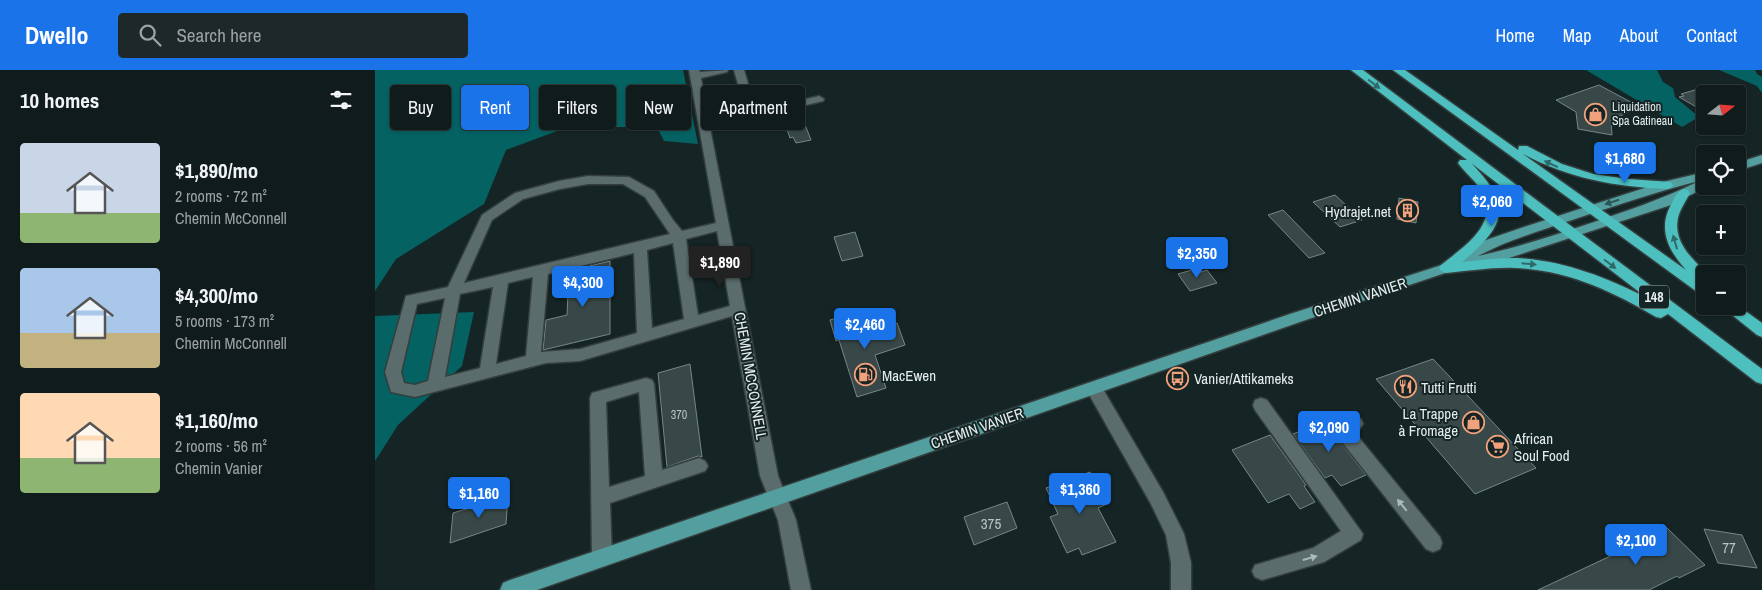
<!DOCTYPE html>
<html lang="en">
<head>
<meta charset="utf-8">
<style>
	:root { --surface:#101b1b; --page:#1e2828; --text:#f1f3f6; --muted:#9ca1a3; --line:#30393a; --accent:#1a73e8 }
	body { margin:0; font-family:"Archivo Narrow",sans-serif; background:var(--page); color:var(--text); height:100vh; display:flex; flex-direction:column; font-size:19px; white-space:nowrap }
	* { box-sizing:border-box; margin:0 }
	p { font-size:16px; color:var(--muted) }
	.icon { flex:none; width:28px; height:28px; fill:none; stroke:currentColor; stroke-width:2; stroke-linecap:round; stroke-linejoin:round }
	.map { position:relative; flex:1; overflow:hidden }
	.details { display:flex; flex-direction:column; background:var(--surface); width:375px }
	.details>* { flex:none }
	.guide { position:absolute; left:15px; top:15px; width:475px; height:45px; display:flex; gap:10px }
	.needle { width:32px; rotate:73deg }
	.tools { position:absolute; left:1321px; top:15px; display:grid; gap:10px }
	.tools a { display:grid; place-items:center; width:50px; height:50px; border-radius:5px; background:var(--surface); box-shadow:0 1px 4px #0004,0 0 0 1px var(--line); font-size:25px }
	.price { position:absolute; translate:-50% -42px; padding:0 11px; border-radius:5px; background:var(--accent); color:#fff; font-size:16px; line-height:32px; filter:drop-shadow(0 1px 2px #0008) }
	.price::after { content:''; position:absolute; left:50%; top:30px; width:15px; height:11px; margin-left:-8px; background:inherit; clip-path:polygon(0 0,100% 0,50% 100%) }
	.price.current { background:#222; color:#fff }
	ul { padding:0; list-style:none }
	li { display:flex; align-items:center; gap:15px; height:125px; padding:0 20px }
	li span { display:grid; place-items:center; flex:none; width:140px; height:100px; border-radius:5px; color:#555 }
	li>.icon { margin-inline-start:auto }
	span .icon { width:60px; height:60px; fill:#fffc; stroke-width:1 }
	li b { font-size:21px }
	h2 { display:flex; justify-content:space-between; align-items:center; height:60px; padding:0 20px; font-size:21px }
	.chip { padding:0 18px; border-radius:5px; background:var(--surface); box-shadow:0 1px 4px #0004,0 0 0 1px var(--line); font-size:18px; line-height:45px }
	.chip.current { background:var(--accent); color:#fff }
	header { display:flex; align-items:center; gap:30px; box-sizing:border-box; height:70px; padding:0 25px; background:var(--accent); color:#fff }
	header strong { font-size:24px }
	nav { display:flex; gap:28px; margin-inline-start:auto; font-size:18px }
	.search { width:350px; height:45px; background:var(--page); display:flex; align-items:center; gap:12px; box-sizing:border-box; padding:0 18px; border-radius:5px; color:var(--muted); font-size:19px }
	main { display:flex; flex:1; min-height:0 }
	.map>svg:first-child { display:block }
	.forest { fill:#046263 }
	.building { fill:#384848; stroke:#768787 }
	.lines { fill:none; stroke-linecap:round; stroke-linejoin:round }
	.minor-casing { stroke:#343e3e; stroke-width:3 }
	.major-casing { stroke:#343e3e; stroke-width:3 }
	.highway-casing { stroke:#343e3e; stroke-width:3 }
	.minor { fill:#5b6c6c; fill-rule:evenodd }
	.major { fill:#539e9e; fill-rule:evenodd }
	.highway { fill:#4dbfbf; fill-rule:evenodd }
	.oneway { fill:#2e6a6a }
	.oneway2 { fill:#2e5555 }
	.oneway3 { fill:#aebaba }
	.labels { text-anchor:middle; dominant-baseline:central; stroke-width:4; stroke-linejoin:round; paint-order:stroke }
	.far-poi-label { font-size:12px; fill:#e5eeee; stroke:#152424; text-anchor:start }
	.number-label { font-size:12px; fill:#bac4c4 }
	.shield { fill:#152424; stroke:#a7b1b1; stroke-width:1 }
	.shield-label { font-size:14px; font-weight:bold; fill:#e5eeee }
	.poi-label { font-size:15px; fill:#e5eeee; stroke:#152424; text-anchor:start }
	.street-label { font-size:15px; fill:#e5eeee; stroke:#152424 }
	.near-number-label { font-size:15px; fill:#bac4c4 }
</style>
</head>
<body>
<header>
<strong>Dwello</strong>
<div class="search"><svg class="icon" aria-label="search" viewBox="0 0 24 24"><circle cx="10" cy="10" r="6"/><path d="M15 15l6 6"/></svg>Search here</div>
<nav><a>Home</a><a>Map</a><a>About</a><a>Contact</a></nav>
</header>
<main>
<section class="details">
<h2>10 homes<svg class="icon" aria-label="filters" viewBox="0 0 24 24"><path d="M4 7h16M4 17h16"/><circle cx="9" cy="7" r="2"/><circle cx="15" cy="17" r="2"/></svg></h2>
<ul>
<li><span style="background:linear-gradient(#c9d6e8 70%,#8fb573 0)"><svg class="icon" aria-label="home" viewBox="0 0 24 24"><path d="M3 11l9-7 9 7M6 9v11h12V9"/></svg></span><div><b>$1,890/mo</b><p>2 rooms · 72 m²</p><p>Chemin McConnell</p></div></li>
<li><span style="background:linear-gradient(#a9c7e8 65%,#c2b280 0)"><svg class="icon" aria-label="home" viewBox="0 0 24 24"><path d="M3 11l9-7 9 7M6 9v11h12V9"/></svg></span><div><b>$4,300/mo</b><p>5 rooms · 173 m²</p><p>Chemin McConnell</p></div></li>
<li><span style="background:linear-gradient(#ffd9b3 65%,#8fb573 0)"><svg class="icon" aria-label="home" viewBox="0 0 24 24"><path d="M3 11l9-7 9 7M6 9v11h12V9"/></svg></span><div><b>$1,160/mo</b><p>2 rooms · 56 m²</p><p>Chemin Vanier</p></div></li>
</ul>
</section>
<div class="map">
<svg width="1387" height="520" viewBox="0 0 1387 520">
	<rect width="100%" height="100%" fill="#152424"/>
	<path class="forest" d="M 0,0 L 308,0 L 323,74 L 289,71 L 282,57 L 193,57 L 131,80 L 109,134 L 21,189 L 0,221 Z
		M 1211,0 L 1282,0 L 1288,12 L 1298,18 L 1300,27 L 1324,47 L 1307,57 Z
		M 1344,0 L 1380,0 L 1382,4 L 1387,7 L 1387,23 L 1382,16 Z
		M 99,242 L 87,296 L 23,355 L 0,391 L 0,246 Z"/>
	<path class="building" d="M 1224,15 L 1265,37 L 1236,50 L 1237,65 L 1203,59 L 1201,42 L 1181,30 Z
		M 1330,17 L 1330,42 L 1304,27 L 1309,26 L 1306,24 Z
		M 427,47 L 436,70 L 421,73 L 418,67 L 415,68 L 409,51 Z
		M 960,125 L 987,150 L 965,157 L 938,132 Z
		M 1024,128 L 1043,132 L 1041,153 L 1022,149 Z
		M 908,140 L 950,183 L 934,188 L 893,145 Z
		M 480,162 L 488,186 L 467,191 L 459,167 Z
		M 235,191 L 235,264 L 168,280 L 171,250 L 192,245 L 194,201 Z
		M 820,199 L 823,203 L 832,200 L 842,213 L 815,221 L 803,204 Z
		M 485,241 L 492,262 L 522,253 L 530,275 L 500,285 L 511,318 L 482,327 L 464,270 L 461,271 L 455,250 Z
		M 1058,289 L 1161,398 L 1100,424 L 1001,309 Z
		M 315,294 L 327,387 L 323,386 L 292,397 L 283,303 Z
		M 953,350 L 961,360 L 960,364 L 963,369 L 991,405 L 966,416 L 957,405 L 950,408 L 918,364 Z
		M 895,365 L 931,415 L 929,416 L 940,432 L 925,439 L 914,424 L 893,433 L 857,380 Z
		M 715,402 L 732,434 L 723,438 L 741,472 L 707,485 L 704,478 L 692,483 L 675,447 L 683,444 L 671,418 Z
		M 133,426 L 131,454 L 75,473 L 78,443 Z
		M 632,432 L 642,458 L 599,475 L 589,447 Z
		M 1291,457 L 1330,495 L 1304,508 L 1302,506 L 1274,520 L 1163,520 L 1261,474 L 1259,472 Z
		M 1329,459 L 1367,465 L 1382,498 L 1343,493 Z"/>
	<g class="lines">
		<defs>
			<path id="minor" d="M 314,0 L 324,0 L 325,2 L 353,0 L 352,2 L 326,8 L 334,52 L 371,43 L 359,0 L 369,0 L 381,41 L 444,26 L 449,29 L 448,31 L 335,58 L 403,406 L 421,450 L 436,520 L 416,520 L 403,450 L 385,406 L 357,246 L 205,291 L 171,293 L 40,327 L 16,322 L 10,302 L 31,226 L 73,217 L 107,145 L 140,123 L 184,111 L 213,106 L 254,107 L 279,121 L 298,150 L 307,161 L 341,153 ZM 213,114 L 248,114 L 270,127 L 295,164 L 89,213 L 117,150 L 148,129 L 185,119 ZM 342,161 L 355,236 L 323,245 L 311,169 ZM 298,173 L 309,249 L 277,258 L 272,180 ZM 259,183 L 262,263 L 205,279 L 166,282 L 173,204 ZM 158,207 L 151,286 L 121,294 L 133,213 ZM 118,217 L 105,298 L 70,307 L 85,224 ZM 70,228 L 53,311 L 40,315 L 29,313 L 26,302 L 42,234 Z
				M 271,308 L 277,310 L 279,314 L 287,400 L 324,388 L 330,391 L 333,396 L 330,401 L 235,433 L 237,488 L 234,494 L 227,497 L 220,494 L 217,488 L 215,328 L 217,323 ZM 264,322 L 270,406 L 234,417 L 231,332 Z
				M 719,313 L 725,314 L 788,422 L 809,464 L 816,493 L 816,520 L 796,520 L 796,493 L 791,465 L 776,434 L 711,319 L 713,314 Z
				M 886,328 L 892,330 L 988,464 L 986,470 L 949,492 L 887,510 L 880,507 L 877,501 L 880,495 L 938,478 L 966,461 L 880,340 L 878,335 L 880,330 Z
				M 980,347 L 986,349 L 988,354 L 981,364 L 1065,467 L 1067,473 L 1065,479 L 1058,482 L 1051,479 L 964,368 L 962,363 C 965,355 972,350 980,347 Z"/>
			<path id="major" d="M 1387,85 L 1387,93 L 1362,101 L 1362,93 Z
				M 1330,102 L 1330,116 L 1333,116 L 1296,135 L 1134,188 L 1073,202 L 925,252 L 162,520 L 125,520 L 128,513 L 135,510 L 915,244 L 1079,191 L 1080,187 L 1111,170 L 1152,156 L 1288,112 ZM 1324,111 C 1288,129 1251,141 1213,154 C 1177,166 1140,178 1103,186 C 1134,169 1169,160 1203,148 C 1243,135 1283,121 1324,111 Z"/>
			<path id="highway" d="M 976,0 L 988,0 L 1387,299 L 1387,314 L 1381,312 L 1293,244 L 1286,248 L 1281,247 C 1237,221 1192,200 1140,198 C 1117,197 1094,201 1071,203 L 1066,201 L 1064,198 L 1066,195 C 1087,178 1124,155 1108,123 C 1102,112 1091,104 1083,93 L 1085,90 L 1092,90 ZM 1096,93 L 1272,228 C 1231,207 1187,190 1141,188 C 1123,188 1105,190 1087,192 C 1131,155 1138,136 1096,93 Z
				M 1018,0 L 1030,0 L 1143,80 L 1144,76 L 1152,76 L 1187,94 L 1218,104 L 1253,109 L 1296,112 L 1298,115 L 1296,118 L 1292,119 C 1240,117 1193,108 1148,84 L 1311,200 C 1293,180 1282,158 1297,133 C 1300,127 1302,121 1309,119 L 1313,120 L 1315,123 C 1311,131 1305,139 1303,148 C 1298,172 1317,189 1333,204 L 1330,204 L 1330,225 L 1325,224 Z
				M 1362,235 L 1387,253 L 1387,267 L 1382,265 L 1346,236 Z"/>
		</defs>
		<use href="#minor" class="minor-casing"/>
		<use href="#major" class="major-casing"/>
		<use href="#highway" class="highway-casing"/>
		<use href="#minor" class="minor"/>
		<use href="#major" class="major"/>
		<use href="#highway" class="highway"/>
	</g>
	<defs><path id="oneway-solid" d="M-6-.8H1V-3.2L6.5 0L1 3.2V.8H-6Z" transform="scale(1.25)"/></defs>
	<g class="oneway">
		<use href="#oneway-solid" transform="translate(999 14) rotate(37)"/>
		<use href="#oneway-solid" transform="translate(1176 94) rotate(-155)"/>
		<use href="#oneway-solid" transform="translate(1300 172) rotate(-106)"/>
		<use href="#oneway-solid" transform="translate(1154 194) rotate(5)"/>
		<use href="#oneway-solid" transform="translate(1235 194) rotate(37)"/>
	</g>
	<use class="oneway2" href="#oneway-solid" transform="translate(1237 132) rotate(163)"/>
	<g class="oneway3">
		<use href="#oneway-solid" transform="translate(1027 435) rotate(-129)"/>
		<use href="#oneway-solid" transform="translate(935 488) rotate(-16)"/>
	</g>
	<defs>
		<symbol id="shop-ring" viewBox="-11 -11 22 22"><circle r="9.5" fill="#152424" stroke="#f1a17c" stroke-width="1.5"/><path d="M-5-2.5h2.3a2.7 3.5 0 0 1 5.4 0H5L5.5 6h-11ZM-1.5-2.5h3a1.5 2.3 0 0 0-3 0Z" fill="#f1a17c"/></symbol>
		<symbol id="building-ring" viewBox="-11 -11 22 22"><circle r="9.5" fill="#152424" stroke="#f1a17c" stroke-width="1.5"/><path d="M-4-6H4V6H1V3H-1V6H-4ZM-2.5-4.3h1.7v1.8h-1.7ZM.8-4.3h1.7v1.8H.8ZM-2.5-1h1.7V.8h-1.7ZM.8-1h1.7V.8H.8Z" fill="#f1a17c"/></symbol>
		<symbol id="fuel-ring" viewBox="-11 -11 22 22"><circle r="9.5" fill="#152424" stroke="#f1a17c" stroke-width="1.5"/><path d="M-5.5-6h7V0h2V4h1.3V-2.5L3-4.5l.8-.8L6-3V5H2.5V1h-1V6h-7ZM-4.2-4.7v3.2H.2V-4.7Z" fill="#f1a17c"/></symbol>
		<symbol id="bus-ring" viewBox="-11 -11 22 22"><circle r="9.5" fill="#152424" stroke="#f1a17c" stroke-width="1.5"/><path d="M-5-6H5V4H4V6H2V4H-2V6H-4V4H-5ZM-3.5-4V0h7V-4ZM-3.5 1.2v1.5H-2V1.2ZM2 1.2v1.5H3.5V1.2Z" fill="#f1a17c"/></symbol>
		<symbol id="restaurant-ring" viewBox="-11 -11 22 22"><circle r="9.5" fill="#152424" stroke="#f1a17c" stroke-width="1.5"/><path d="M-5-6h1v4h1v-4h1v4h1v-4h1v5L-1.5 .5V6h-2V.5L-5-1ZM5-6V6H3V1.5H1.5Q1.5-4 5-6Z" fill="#f1a17c"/></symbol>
		<symbol id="supermarket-ring" viewBox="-11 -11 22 22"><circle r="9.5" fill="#152424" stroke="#f1a17c" stroke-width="1.5"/><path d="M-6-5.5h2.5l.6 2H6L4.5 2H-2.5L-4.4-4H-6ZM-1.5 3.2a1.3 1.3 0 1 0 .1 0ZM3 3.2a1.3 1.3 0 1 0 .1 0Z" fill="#f1a17c"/></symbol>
	</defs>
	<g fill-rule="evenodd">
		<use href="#shop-ring" x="1208" y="32" width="25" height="25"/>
		<use href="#building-ring" x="1020" y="128" width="25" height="25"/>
		<use href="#fuel-ring" x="478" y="292" width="25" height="25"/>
		<use href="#bus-ring" x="790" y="296" width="25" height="25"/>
		<use href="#restaurant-ring" x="1018" y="304" width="25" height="25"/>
		<use href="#shop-ring" x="1086" y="340" width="25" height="25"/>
		<use href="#supermarket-ring" x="1110" y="364" width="25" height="25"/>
	</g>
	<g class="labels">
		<g class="far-poi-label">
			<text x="1237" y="37">Liquidation<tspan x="1237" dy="14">Spa Gatineau</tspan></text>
		</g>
		<g class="number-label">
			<text x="304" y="345">370</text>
		</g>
		<rect class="shield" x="1264" y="215.5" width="30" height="23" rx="4"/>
		<g class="shield-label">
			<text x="1279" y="227">148</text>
		</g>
		<g class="poi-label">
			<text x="1016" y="141" text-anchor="end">Hydrajet.net</text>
			<text x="507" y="305">MacEwen</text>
			<text x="819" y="308">Vanier/Attikameks</text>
			<text x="1046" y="317">Tutti Frutti</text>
			<text x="1083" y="343" text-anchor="end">La Trappe<tspan x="1083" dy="17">à Fromage</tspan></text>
			<text x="1139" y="368">African<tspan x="1139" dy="17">Soul Food</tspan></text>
		</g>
		<g class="street-label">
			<text transform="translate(985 227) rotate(-18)">CHEMIN VANIER</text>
			<text transform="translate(376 306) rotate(80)">CHEMIN MCCONNELL</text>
			<text transform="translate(602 358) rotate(-19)">CHEMIN VANIER</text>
		</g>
		<g class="near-number-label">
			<text x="616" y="453">375</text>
			<text x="1354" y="477">77</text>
		</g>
	</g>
</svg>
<div class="tools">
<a><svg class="needle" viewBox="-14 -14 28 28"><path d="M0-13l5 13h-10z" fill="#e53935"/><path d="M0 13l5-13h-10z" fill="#9ca1a3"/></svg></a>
<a><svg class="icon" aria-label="locate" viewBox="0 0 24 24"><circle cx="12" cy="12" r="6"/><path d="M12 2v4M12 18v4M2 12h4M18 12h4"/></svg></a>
<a>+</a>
<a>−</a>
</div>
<b class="price" style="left:1250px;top:114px">$1,680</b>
<b class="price" style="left:1117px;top:157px">$2,060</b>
<b class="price" style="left:822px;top:209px">$2,350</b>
<b class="price current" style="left:345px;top:218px">$1,890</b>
<b class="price" style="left:208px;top:238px">$4,300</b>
<b class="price" style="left:490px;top:280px">$2,460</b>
<b class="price" style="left:954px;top:383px">$2,090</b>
<b class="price" style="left:705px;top:445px">$1,360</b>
<b class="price" style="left:104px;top:449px">$1,160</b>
<b class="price" style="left:1261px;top:496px">$2,100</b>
<div class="guide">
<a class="chip">Buy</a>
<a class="chip current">Rent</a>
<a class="chip">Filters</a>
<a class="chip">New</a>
<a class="chip">Apartment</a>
</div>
</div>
</main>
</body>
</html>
